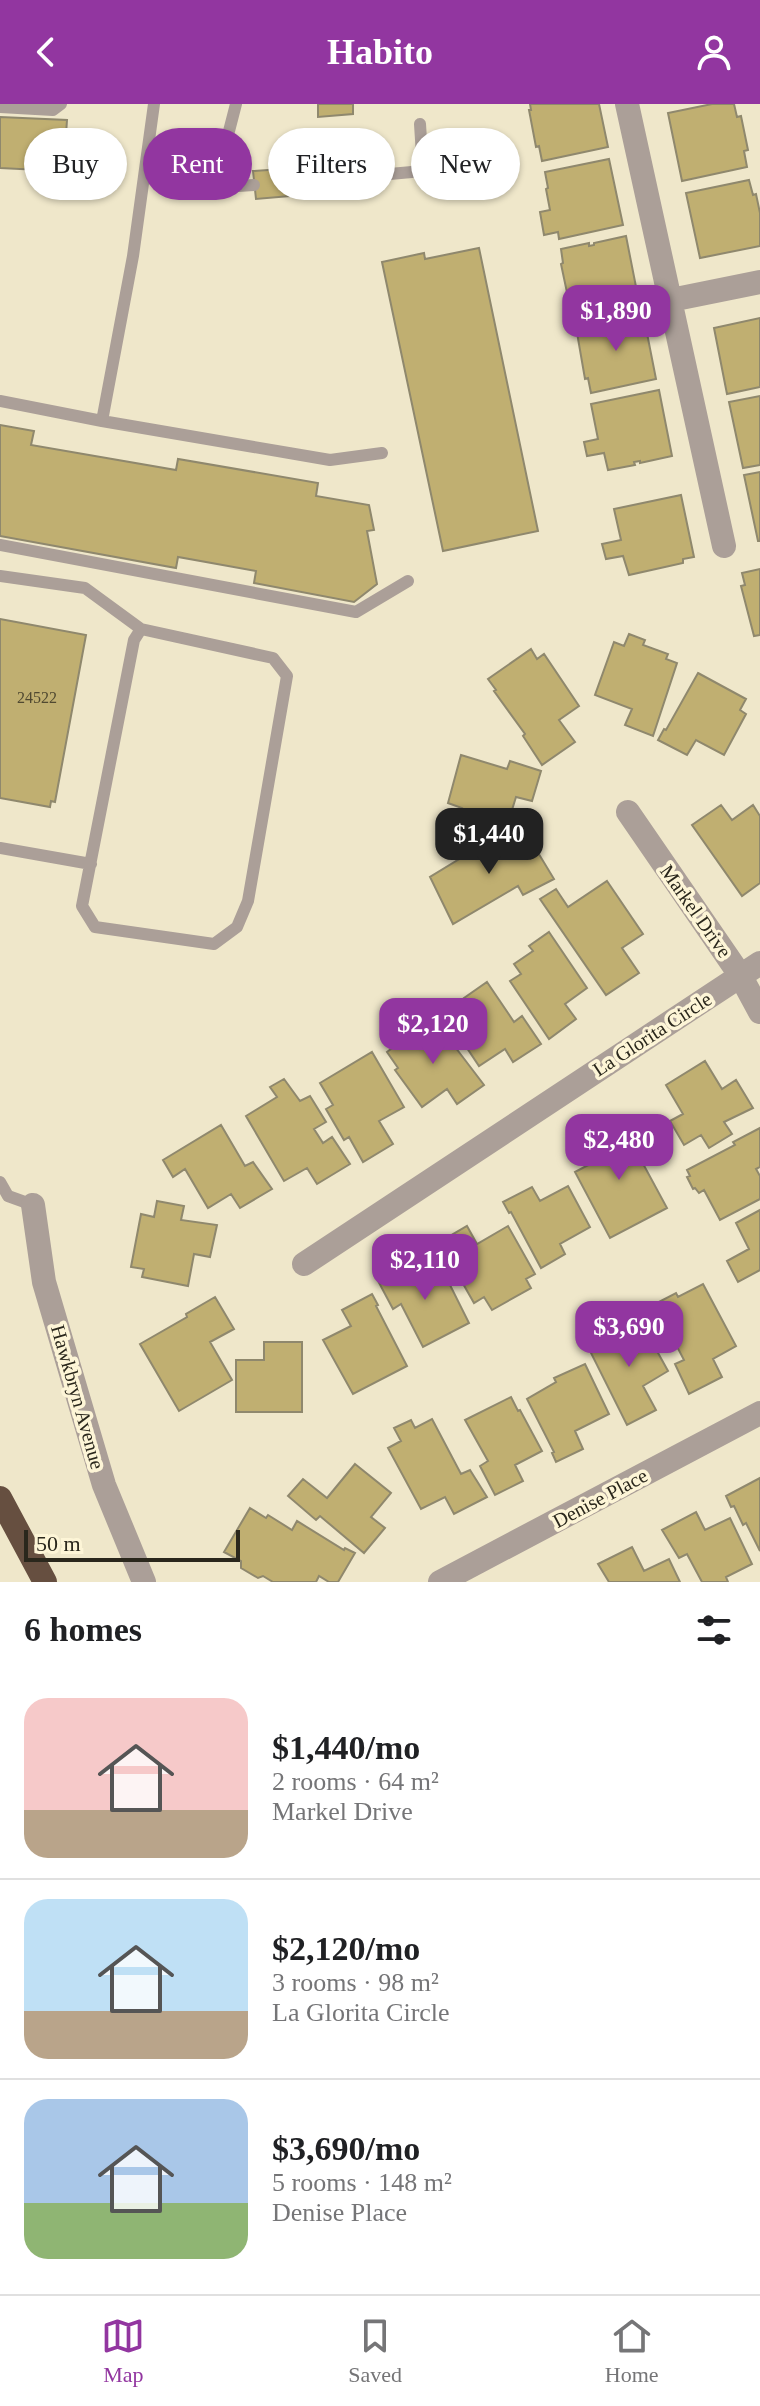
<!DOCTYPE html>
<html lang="en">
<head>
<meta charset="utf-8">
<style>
	:root { --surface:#fff; --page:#f2f2f2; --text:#202124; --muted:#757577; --line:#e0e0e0; --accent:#9236a0 }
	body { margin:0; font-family:"Times New Roman",serif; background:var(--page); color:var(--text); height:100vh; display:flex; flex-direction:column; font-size:30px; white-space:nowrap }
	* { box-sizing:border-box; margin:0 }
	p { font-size:26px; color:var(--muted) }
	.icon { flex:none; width:44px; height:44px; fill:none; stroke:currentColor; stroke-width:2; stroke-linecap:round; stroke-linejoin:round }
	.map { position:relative; height:1478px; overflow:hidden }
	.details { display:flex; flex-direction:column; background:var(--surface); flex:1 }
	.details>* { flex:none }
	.hud { position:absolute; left:24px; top:24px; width:712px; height:72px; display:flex; gap:16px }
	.scale { position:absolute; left:24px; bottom:20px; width:216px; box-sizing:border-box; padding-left:8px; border:4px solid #2a271c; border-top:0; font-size:22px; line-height:28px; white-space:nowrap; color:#2a271c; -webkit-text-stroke:6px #fdf5d7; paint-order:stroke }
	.price { position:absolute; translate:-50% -68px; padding:0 18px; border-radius:16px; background:var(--accent); color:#fff; font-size:26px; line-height:52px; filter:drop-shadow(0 2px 4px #0008) }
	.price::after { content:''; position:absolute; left:50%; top:48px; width:24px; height:18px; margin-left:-12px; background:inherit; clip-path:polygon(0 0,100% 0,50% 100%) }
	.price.selected { background:#222; color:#fff }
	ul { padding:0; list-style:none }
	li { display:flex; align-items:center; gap:24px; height:200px; padding:0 24px }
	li+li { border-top:2px solid var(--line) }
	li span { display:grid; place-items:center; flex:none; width:224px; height:160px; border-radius:24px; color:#555 }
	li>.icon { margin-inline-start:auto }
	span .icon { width:96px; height:96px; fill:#fffc; stroke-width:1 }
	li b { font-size:34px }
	h2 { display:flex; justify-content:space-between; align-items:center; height:96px; padding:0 24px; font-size:34px }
	.tag { padding:0 28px; border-radius:36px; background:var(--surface); box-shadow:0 2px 6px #0004; font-size:28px; line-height:72px }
	.tag.selected { background:var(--accent); color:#fff }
	header { display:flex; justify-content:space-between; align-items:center; height:104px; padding:0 24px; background:var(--accent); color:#fff; font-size:36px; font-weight:700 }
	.tabs { display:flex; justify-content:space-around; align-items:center; height:112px; border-top:2px solid var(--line); background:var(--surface); font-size:22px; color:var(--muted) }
	.tabs a { display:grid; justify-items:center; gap:4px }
	.tabs .selected { color:var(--accent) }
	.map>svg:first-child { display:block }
	.building { fill:#c0af71; stroke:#8f886d; stroke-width:2 }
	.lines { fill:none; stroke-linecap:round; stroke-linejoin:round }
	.lane { stroke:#ab9f98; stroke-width:12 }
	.street { stroke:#ab9f98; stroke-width:24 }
	.highway { stroke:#664f40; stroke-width:24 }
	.labels { text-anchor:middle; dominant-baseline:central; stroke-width:7; stroke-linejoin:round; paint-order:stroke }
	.number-label { font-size:16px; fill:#504931 }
	.street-label { font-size:20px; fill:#2a271c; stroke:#fdf5d7 }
</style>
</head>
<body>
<header><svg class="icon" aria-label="back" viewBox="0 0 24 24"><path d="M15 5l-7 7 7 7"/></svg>Habito<svg class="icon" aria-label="person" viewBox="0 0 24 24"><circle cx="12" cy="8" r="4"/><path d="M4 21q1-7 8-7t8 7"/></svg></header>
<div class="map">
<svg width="760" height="1478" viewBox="0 0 760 1478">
	<rect width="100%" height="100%" fill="#efe7ca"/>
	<path class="building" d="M 318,0 L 353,0 L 353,10 L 318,13 Z
		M 530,0 L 599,0 L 608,43 L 542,57 L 539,42 L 536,43 L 529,6 L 531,6 Z
		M 712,0 L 734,0 L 737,13 L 741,12 L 748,46 L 744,47 L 747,63 L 682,77 L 668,9 Z
		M 0,13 L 67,16 L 64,59 L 60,59 L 59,67 L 0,64 Z
		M 609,55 L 623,121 L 559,135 L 558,128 L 544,131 L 540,108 L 550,106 L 546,85 L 548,84 L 545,68 Z
		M 310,63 L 313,90 L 256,95 L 253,67 Z
		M 749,76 L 753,91 L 756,90 L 760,109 L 760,142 L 700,154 L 686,89 Z
		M 626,132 L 639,198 L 608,204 L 608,202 L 602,203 L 602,206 L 575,212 L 572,197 L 569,198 L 561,160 L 563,159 L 561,145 L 589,139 L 589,142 L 594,141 L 594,139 Z
		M 479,144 L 538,427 L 443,447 L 382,158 L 424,149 L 425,155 Z
		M 643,209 L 656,275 L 591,289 L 588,274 L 585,275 L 576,223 Z
		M 760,214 L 760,283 L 727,290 L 714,224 Z
		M 659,286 L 672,352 L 640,359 L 640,357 L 634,358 L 635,361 L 608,366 L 604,349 L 587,352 L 584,338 L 598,335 L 591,300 Z
		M 760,292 L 760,361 L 743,364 L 729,298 Z
		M 0,321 L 34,327 L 31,341 L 176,366 L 178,355 L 318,379 L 316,392 L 369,401 L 374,426 L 367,427 L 377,480 L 354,498 L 254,479 L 256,467 L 178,453 L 176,464 L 0,432 Z
		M 760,368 L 760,437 L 758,437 L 744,371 Z
		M 681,391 L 694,453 L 683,455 L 683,459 L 629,471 L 623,452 L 606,455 L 602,440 L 621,436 L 614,405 Z
		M 760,465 L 760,531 L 754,532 L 741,482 L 745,481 L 742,469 Z
		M 0,515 L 86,531 L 55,698 L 51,697 L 50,703 L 0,694 Z
		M 629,530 L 645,536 L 643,541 L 668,550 L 666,555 L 677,559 L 653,632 L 625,621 L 632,605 L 595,591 L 614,538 L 624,542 Z
		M 531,545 L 537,555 L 544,550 L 579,602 L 559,616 L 575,638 L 542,661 L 523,632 L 525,630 L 494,587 L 496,586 L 488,575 Z
		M 698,569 L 746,595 L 740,606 L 746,610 L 724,651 L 696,636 L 687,651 L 658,636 L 664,625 L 666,626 Z
		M 461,651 L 507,665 L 510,657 L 541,667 L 532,697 L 516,693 L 507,722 L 461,707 L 462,704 L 448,699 Z
		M 721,701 L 732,716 L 753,701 L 760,712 L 760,779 L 742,792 L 692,721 Z
		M 502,729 L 513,747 L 531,737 L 554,775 L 523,791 L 518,782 L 453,820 L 430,773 Z
		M 607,777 L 643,830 L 622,844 L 639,869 L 606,891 L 540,795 L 556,785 L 568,803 Z
		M 549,828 L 587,884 L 565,900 L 576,915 L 549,935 L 510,877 L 521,870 L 514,860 L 533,847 L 529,842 Z
		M 487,878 L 514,918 L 522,912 L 541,940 L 513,958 L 505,945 L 479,962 L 453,923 L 473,908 L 464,894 Z
		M 433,914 L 484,981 L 457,1000 L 447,985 L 422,1003 L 395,966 L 398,964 L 387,948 Z
		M 372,948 L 404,1003 L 379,1017 L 393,1040 L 363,1058 L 349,1033 L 344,1036 L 326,1005 L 333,1001 L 320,979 Z
		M 705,957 L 722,985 L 736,976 L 753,1004 L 724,1018 L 732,1030 L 709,1044 L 701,1031 L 684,1041 L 670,1017 L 683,1010 L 666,981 Z
		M 284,975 L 300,997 L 310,992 L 326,1018 L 314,1025 L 323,1039 L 332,1033 L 350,1060 L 317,1080 L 307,1064 L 284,1077 L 246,1012 L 277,993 L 270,983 Z
		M 621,1019 L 667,1104 L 610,1134 L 575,1068 L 594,1058 L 584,1039 Z
		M 221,1021 L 245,1062 L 253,1058 L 272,1085 L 240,1104 L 231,1090 L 208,1104 L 185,1065 L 173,1073 L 163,1056 Z
		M 760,1024 L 760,1063 L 756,1065 L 760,1072 L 760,1095 L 720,1116 L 704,1086 L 699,1089 L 695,1084 L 693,1085 L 687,1073 L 690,1072 L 687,1066 L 735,1041 L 733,1038 Z
		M 568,1082 L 590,1123 L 560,1140 L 565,1150 L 541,1164 L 511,1108 L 509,1109 L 503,1098 L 532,1083 L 540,1097 Z
		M 157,1097 L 184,1102 L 181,1116 L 217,1121 L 210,1153 L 194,1150 L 188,1182 L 142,1173 L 144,1165 L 131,1163 L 141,1110 L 154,1113 Z
		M 760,1106 L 760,1166 L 738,1178 L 727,1157 L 749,1145 L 736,1119 Z
		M 467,1122 L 477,1140 L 508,1122 L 535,1170 L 526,1175 L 531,1184 L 492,1206 L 484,1193 L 474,1199 L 445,1148 L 443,1149 L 438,1139 Z
		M 405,1161 L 413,1175 L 440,1161 L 469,1219 L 423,1243 L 401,1200 L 393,1205 L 377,1175 Z
		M 703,1180 L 736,1242 L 713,1255 L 722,1273 L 689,1290 L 675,1260 L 684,1256 L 655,1200 L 676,1189 L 678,1193 Z
		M 372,1190 L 378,1201 L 376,1202 L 407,1262 L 353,1290 L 323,1236 L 351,1222 L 342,1206 Z
		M 215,1193 L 234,1225 L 210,1238 L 232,1276 L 179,1307 L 140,1240 L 187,1213 L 186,1210 Z
		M 637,1216 L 645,1230 L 647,1229 L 668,1267 L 643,1282 L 656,1306 L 627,1321 L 588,1243 Z
		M 264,1238 L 302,1238 L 302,1308 L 236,1308 L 236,1256 L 264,1256 Z
		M 585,1260 L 609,1310 L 575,1327 L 583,1345 L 556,1358 L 552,1349 L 554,1348 L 527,1295 L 556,1278 L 554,1274 Z
		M 511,1293 L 518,1307 L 520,1306 L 542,1347 L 515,1361 L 523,1377 L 495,1391 L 480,1362 L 488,1357 L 465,1316 Z
		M 432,1315 L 461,1370 L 470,1366 L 487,1393 L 454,1410 L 445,1393 L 421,1405 L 388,1344 L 401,1337 L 394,1324 L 411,1316 L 415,1324 Z
		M 355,1360 L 391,1389 L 371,1413 L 385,1424 L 364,1449 L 320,1412 L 316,1416 L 288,1392 L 303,1375 L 327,1394 Z
		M 760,1374 L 760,1447 L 746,1419 L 743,1421 L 734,1402 L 731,1403 L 726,1392 Z
		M 250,1404 L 266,1414 L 268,1411 L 292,1426 L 297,1417 L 344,1446 L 345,1444 L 355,1449 L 338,1478 L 329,1478 L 319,1472 L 316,1478 L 273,1478 L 263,1472 L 258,1474 L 241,1464 L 241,1457 L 224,1448 Z
		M 696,1408 L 705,1426 L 730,1414 L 752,1460 L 726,1473 L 728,1478 L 702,1478 L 687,1450 L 679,1454 L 662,1426 Z
		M 632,1443 L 644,1467 L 669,1455 L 680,1478 L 609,1478 L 598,1460 Z"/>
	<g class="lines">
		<path class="lane" d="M 236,0 L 220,62 L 238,82 L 254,81
			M 0,3 L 53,6 L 61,0
			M 312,77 L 423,67 L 420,20
			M 0,297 L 102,317 L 133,152 L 154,0
			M 102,317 L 330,356 L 382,349
			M 0,441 L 356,508 L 408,477
			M 0,472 L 85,484 L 141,525
			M 141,525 L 273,554 L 287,572 L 248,797 L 237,823 L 214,840 L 95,823 L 82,802 L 134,536 Z
			M 0,744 L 91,760
			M 0,1078 L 8,1092 L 33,1101"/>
		<path class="street" d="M 627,0 L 724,442
			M 671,196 L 760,178
			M 628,708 L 740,871 L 760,908
			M 33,1101 L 44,1178 L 104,1381 L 144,1478
			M 304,1160 L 760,859
			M 440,1478 L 760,1309"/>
		<path class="highway" d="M 0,1394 L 45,1478"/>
	</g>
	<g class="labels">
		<g class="number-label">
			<text x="37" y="593">24522</text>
		</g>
		<g class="street-label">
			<text transform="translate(696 807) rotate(55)">Markel Drive</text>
			<text transform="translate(652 930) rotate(-33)">La Glorita Circle</text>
			<text transform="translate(78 1293) rotate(74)">Hawkbryn Avenue</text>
			<text transform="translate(600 1394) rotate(-28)">Denise Place</text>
		</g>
	</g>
</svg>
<div class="scale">50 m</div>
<b class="price" style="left:616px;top:249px">$1,890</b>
<b class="price selected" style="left:489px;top:772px">$1,440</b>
<b class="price" style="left:433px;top:962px">$2,120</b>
<b class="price" style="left:619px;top:1078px">$2,480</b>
<b class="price" style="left:425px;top:1198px">$2,110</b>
<b class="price" style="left:629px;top:1265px">$3,690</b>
<div class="hud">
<a class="tag">Buy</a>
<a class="tag selected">Rent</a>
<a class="tag">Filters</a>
<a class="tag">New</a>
</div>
</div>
<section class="details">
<h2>6 homes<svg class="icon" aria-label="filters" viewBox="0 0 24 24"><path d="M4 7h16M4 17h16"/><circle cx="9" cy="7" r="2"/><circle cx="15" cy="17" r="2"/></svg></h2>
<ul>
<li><span style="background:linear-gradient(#f6c9c9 70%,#b9a48a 0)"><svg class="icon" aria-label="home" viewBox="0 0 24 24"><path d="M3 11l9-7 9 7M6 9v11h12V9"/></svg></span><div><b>$1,440/mo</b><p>2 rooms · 64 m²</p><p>Markel Drive</p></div></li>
<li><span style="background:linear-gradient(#bfe0f5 70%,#b9a48a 0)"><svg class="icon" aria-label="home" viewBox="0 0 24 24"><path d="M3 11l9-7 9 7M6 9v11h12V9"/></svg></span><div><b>$2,120/mo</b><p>3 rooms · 98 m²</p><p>La Glorita Circle</p></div></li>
<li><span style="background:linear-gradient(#a9c7e8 65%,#8fb573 0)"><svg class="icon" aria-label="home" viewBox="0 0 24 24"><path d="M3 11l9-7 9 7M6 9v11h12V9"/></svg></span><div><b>$3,690/mo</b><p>5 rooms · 148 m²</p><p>Denise Place</p></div></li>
</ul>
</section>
<nav class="tabs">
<a class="selected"><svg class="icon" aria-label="map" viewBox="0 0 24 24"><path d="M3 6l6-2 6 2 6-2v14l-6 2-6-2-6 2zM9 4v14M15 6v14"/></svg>Map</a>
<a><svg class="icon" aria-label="saved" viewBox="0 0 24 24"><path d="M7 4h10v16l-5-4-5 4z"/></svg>Saved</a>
<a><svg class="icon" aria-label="home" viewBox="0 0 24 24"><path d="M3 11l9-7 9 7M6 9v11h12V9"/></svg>Home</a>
</nav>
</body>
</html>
